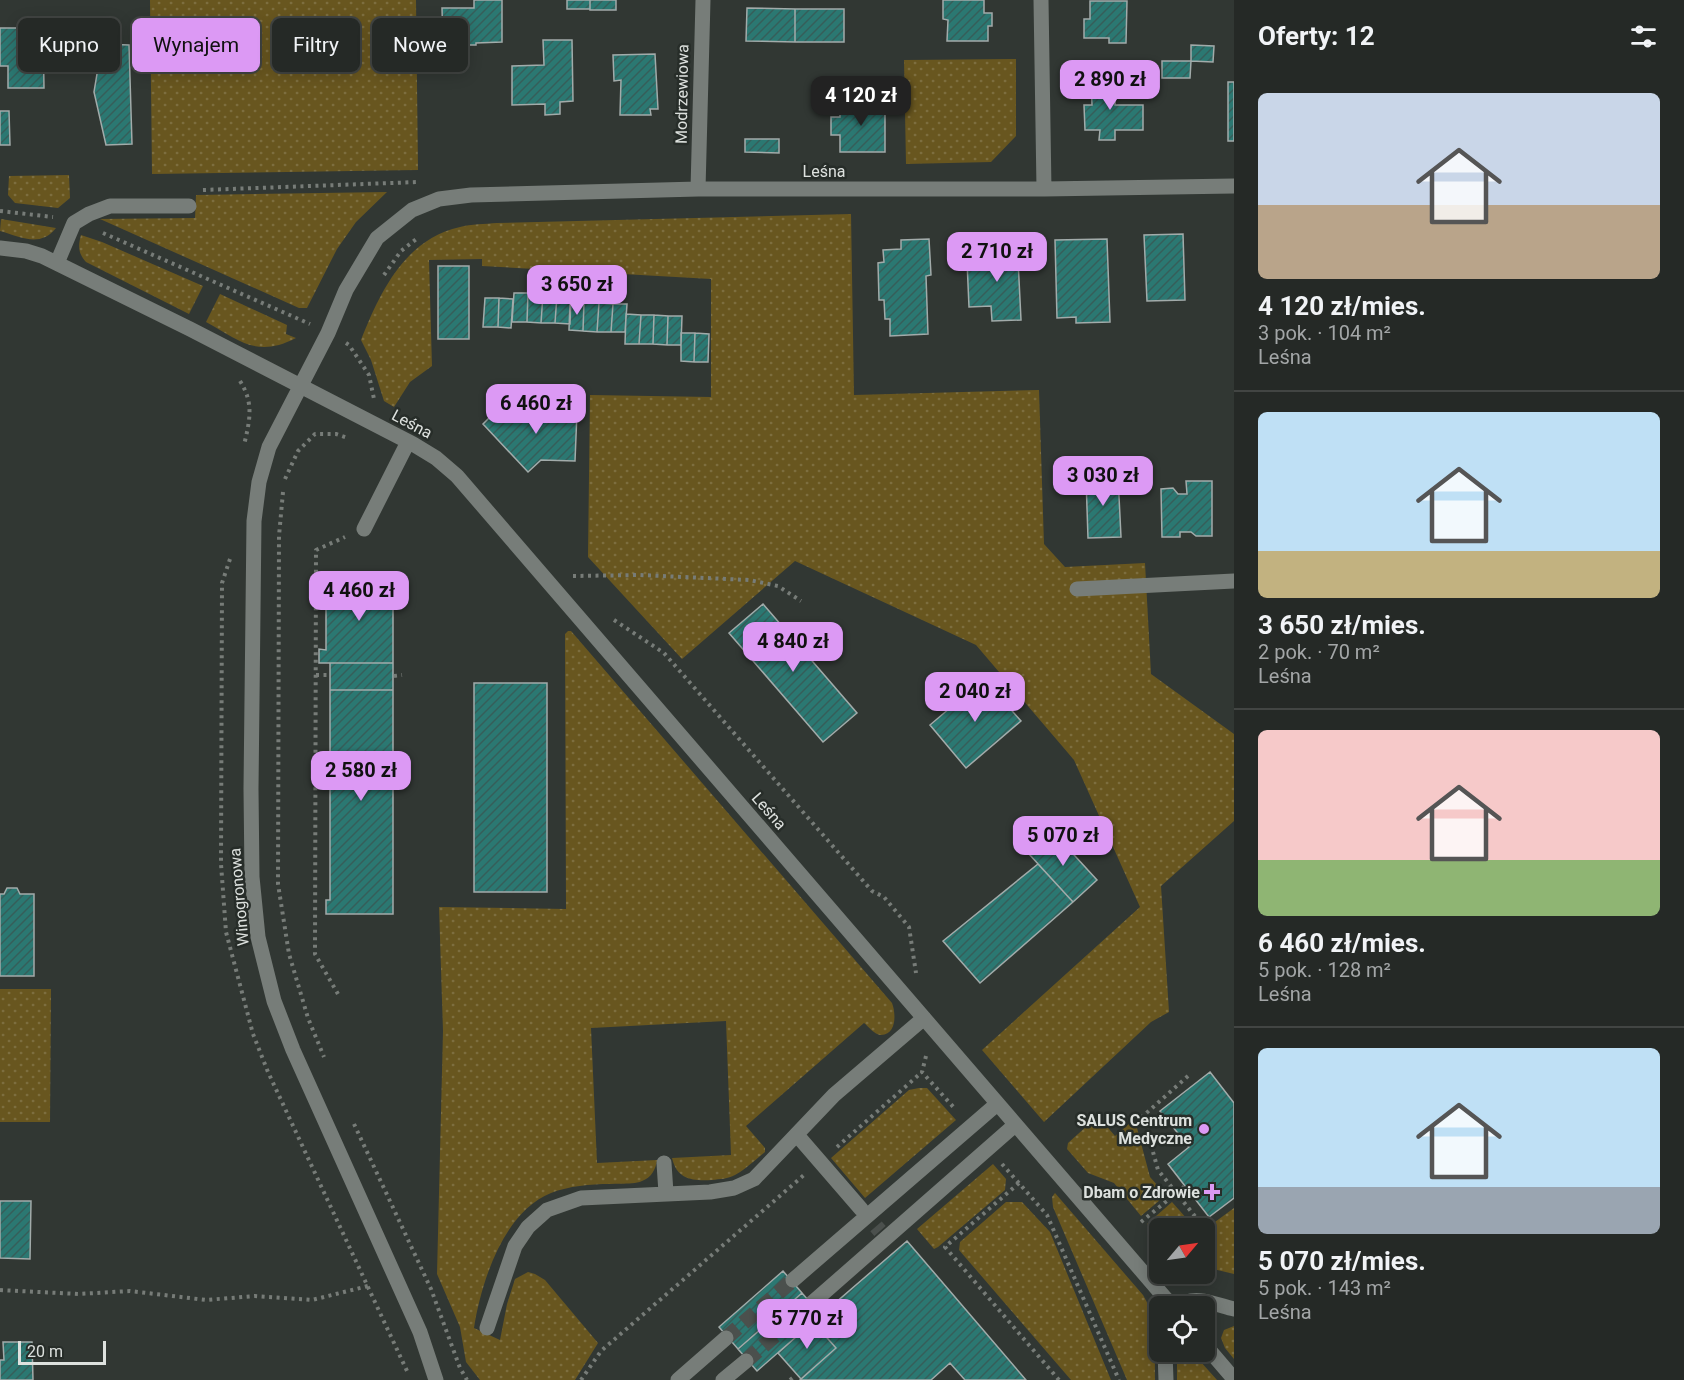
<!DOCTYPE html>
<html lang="pl">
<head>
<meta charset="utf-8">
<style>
	:root { --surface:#252926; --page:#313532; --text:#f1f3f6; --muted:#a3a6a7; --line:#424543; --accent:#dc99f4 }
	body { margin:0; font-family:Roboto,sans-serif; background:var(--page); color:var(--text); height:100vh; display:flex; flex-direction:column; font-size:22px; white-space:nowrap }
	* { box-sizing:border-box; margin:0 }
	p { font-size:20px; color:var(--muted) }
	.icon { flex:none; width:33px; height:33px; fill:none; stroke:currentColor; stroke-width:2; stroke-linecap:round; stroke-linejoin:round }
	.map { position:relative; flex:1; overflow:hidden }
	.sheet { display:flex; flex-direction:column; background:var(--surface); width:450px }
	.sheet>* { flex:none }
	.banner { position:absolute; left:18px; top:18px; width:570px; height:54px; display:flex; gap:12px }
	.needle { width:39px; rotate:61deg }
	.tools { position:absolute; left:1149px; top:1218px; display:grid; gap:12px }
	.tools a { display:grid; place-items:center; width:66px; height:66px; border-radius:9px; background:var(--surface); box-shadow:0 3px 15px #0003,0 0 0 2px var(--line); font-size:30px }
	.scale { position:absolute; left:18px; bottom:15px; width:88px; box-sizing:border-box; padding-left:6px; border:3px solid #dde1de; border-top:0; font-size:16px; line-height:21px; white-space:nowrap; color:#dde1de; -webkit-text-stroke:4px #272d29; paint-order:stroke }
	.price { position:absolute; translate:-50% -51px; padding:0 14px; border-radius:12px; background:var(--accent); color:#111; font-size:20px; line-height:39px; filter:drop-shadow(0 2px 3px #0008) }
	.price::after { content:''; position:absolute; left:50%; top:36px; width:18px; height:14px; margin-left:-9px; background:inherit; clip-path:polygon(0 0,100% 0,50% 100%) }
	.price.current { background:#222; color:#fff }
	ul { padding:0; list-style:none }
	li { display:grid; align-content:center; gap:12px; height:318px; padding:0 24px }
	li+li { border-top:2px solid var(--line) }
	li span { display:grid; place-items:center; height:186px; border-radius:9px; color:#555 }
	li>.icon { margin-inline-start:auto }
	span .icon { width:108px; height:108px; fill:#fffc; stroke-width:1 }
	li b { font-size:26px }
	h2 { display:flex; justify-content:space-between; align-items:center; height:72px; padding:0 24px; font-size:26px }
	.tag { padding:0 21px; border-radius:9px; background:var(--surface); box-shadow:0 3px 15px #0003,0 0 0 2px var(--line); font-size:21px; line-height:54px }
	.tag.current { background:var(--accent); color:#111 }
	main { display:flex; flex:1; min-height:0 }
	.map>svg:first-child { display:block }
	.grass { fill:url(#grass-dots) }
	.building { fill:url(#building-hatch); stroke:#a2abaa; stroke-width:1.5 }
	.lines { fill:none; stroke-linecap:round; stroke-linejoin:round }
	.minor-tunnel { stroke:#4b504d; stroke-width:15; stroke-dasharray:15 8; stroke-linecap:butt }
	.path { stroke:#777c78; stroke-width:4; stroke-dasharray:3 4.5; stroke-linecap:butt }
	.minor { stroke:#777d79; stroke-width:15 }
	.poi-dot { fill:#dc99f4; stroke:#272d29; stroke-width:2 }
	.labels { text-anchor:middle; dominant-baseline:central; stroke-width:5; stroke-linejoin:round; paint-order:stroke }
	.street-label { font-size:16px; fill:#dde1de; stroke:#272d29 }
	.poi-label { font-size:16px; font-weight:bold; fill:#dde1de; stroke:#272d29; text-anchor:end }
</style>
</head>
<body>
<main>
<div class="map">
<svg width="1234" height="1380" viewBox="0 0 1234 1380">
	<defs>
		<pattern id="grass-dots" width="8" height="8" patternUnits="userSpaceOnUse" patternTransform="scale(1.5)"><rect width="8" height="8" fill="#68561f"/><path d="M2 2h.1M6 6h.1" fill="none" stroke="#7d6e3f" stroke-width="1.8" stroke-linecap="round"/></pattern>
		<pattern id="building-hatch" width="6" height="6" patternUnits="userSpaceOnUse" patternTransform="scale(1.5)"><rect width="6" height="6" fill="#2b7872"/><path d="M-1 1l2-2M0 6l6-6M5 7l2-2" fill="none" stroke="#365e5a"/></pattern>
	</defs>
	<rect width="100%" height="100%" fill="#313733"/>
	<path class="grass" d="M 150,0 L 416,0 L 418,170 L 152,174 Z
		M 1016,59 L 1016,136 L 991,162 L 906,164 L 904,60 Z
		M 69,175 L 70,198 L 58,208 L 15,203 L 8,195 L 9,176 Z
		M 387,192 L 356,222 L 337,249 L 307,308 L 299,308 L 100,219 L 195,218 L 196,195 Z
		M 851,214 L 854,395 L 1039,390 L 1044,544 L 1065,567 L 1145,563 L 1151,674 L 1234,734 L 1234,821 L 1161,886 L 1169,1012 L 1151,1022 L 1044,1122 L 982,1050 L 1140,907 L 1074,760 L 976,645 L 795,561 L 682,659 L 588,557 L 590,395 L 711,397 L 711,279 L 482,266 L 482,259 L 429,260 L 432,366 L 410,382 L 394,407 L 384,401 L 371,360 L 361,340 C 380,292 405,239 460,227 C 471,224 485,224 497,223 Z
		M 1,219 L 56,228 C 40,248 21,237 0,231 Z
		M 81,235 L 102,242 L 203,286 L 189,314 L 86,262 C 78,253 78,246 81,235 Z
		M 220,294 L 287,325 L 286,334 L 296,338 C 257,358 240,341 206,322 Z
		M 568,631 L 571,631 L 892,1003 C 896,1013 897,1036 880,1035 C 874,1034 869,1027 864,1023 L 746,1126 L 765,1148 L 765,1152 C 755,1160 746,1169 735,1175 C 728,1179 720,1179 712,1180 C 693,1181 677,1180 672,1158 L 731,1155 L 726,1021 L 591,1028 L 597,1163 L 657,1160 C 656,1169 651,1178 642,1181 C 633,1185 620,1183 610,1184 C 590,1184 569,1186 551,1193 C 503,1212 481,1283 474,1328 L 500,1340 L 507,1304 L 515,1279 L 528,1272 L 535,1274 L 545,1280 L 598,1343 L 575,1380 L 480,1380 L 466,1362 L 460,1327 L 437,1274 L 443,1031 L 439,907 L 566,909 L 565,634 Z
		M 0,989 L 51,989 L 50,1122 L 0,1122 Z
		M 919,1088 L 927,1088 L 956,1120 L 865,1198 L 831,1158 L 909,1090 Z
		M 1098,1116 L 1115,1136 L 1130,1123 L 1133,1123 L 1137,1128 L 1150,1177 L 1166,1195 L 1141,1216 L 1114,1183 L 1088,1173 L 1067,1149 L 1068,1143 Z
		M 993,1164 L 1006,1179 L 1005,1190 L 938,1247 L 934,1249 L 917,1229 Z
		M 1055,1193 L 1143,1295 C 1159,1321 1154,1351 1155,1380 L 1127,1380 L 1053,1207 L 1052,1197 Z
		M 1006,1202 L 1022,1202 L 1050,1232 L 1111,1380 L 1071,1380 L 959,1250 L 960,1242 Z
		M 1172,1202 L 1195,1228 L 1160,1228 L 1159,1239 L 1147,1224 Z
		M 1234,1208 L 1234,1274 L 1205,1267 L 1204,1230 Z
		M 1234,1326 L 1234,1359 L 1225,1348 L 1221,1338 L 1224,1330 Z
		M 1177,1352 L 1192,1352 L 1217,1380 L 1177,1380 Z"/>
	<path class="building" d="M 474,0 L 502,0 L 502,42 L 476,43 L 476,45 L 443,45 L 442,8 L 474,8 Z
		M 567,0 L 590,0 L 590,9 L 567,9 Z
		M 590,0 L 616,0 L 616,10 L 590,10 Z
		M 943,0 L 984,0 L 984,13 L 992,13 L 992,26 L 988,26 L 988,41 L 947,41 L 948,20 L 943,19 Z
		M 1090,1 L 1127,1 L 1126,43 L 1109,43 L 1109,38 L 1084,38 L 1084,19 L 1090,19 Z
		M 747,8 L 795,9 L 795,42 L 746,41 Z
		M 795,9 L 844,9 L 844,42 L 795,42 Z
		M 0,28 L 43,28 L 44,88 L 8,88 L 8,66 L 0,66 Z
		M 543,40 L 572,40 L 573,101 L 560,102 L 560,114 L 545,115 L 545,104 L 512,105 L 512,66 L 544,65 Z
		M 102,44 L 129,45 L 132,144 L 106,145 L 94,92 Z
		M 1191,45 L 1214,46 L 1213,62 L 1191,61 Z
		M 655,54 L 658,109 L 650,109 L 651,115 L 620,115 L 621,80 L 614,81 L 613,55 Z
		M 1162,61 L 1191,61 L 1190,78 L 1162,78 Z
		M 1091,78 L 1115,78 L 1115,105 L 1143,105 L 1143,130 L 1115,130 L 1115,140 L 1099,140 L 1100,130 L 1085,130 L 1084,105 L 1092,105 Z
		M 1228,82 L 1234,82 L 1234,141 L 1228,141 Z
		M 866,100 L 885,100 L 885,152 L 840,152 L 840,135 L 831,135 L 831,117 L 840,117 L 840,105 L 866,105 Z
		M 0,111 L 9,111 L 10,145 L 0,145 Z
		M 745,139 L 779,139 L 779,153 L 745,152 Z
		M 1183,234 L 1185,300 L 1147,301 L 1144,235 Z
		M 929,239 L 931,275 L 926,276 L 928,334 L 890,336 L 890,319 L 885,319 L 884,300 L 879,300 L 878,263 L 884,262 L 883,250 L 901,249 L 901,240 Z
		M 1017,239 L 1021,320 L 992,321 L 991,306 L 969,307 L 967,261 L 998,260 L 997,240 Z
		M 1107,239 L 1110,322 L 1076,323 L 1076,317 L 1057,318 L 1055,240 Z
		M 438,266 L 469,266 L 469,339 L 438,339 Z
		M 514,293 L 528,293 L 527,322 L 512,322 Z
		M 528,293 L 543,294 L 541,323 L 527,322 Z
		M 543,294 L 557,295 L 555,323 L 541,323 Z
		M 557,295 L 571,296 L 570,324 L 555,323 Z
		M 485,298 L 499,298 L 498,327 L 483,327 Z
		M 499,298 L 513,299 L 511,328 L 498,327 Z
		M 570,302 L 584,302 L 583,331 L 569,330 Z
		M 584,302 L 599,303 L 597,332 L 583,331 Z
		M 599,303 L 613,304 L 611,332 L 597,332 Z
		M 613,304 L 627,304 L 625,332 L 611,332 Z
		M 626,314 L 641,315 L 639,344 L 625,344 Z
		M 641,315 L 654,315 L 653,344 L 639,344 Z
		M 654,315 L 668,316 L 667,345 L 653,344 Z
		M 668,316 L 682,316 L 681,345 L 667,345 Z
		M 681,333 L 695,333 L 694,362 L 681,361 Z
		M 695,333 L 709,334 L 708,362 L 694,362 Z
		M 496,411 L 577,412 L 575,461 L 541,460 L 528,472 L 483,424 Z
		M 1118,476 L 1121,537 L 1088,538 L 1086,478 Z
		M 1186,481 L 1212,481 L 1212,536 L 1196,536 L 1191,532 L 1180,532 L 1180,537 L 1162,537 L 1161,489 L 1173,488 L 1178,494 L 1187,494 Z
		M 326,580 L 393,580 L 393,663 L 319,663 L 319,649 L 326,650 Z
		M 763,604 L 857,713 L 823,742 L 729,633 Z
		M 330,663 L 393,663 L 393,690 L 330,690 Z
		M 984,679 L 1021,721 L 966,768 L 930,725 Z
		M 474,683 L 547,683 L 547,892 L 474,892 Z
		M 330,690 L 393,690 L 393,914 L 326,914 L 326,900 L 330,900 Z
		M 1053,832 L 1097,880 L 1073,902 L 1029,854 Z
		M 1038,864 L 1073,902 L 980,983 L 943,941 Z
		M 7,888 L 17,888 L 20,894 L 34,894 L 34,976 L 0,976 L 0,894 L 4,894 Z
		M 1210,1072 L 1234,1103 L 1234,1198 L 1209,1217 L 1168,1164 L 1189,1147 L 1160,1111 Z
		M 0,1201 L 31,1201 L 30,1259 L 0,1258 Z
		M 907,1241 L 1026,1380 L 965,1380 L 950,1363 L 931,1380 L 800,1380 L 836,1348 L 813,1322 Z
		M 783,1271 L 802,1293 L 738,1349 L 719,1327 Z
		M 802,1293 L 821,1315 L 757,1371 L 738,1349 Z
		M 813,1322 L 836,1348 L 801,1379 L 778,1353 Z
		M 3,1342 L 32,1342 L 33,1380 L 0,1380 L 0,1360 L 4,1360 Z"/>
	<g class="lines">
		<path class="minor-tunnel" d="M 861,1209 L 880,1231
			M 726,1338 L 793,1280
			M 746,1361 L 812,1303"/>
		<path class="path" d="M 203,190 L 418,182
			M 0,211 L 53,217
			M 103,233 L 310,324
			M 384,275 L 401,251 L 419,237
			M 346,343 L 349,345 L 369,375 L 374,399
			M 240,381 C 254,403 250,420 244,445
			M 285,479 L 298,451 L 315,434 L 336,434 L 348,438
			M 283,492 L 279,536 L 278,884 L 289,954 L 308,1018 L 324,1057
			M 230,559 L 222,583 L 221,864 L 226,932 L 253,1034 L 268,1072 L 407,1371
			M 573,576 L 640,575 L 749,580 L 778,586 L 801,601
			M 614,620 L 664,653 L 872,891 L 884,897 L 909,927 L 916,973
			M 316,675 L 329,675
			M 394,676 L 402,675
			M 338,994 L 315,954 L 316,550 L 345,537
			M 926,1056 L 922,1072 L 956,1110
			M 1188,1076 L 1143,1116 L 1158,1170 L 1198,1220
			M 354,1124 L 431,1289 L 460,1368 L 467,1380
			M 837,1147 L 922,1072
			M 1002,1164 L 1047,1215 L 1119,1380
			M 1019,1183 L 945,1247 L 1059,1380
			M 1141,1222 L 1185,1186
			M 0,1290 L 78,1294 L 130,1291 L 206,1300 L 255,1296 L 312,1300 L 368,1286
			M 581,1380 L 601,1351 L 804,1175
			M 790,1380 L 795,1376"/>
		<path class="minor" d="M 1041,0 L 1044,189
			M 698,189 L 703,0
			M 0,248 L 26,251 L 42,256 L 190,329 L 413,444 L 436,458 L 457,476 L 1172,1306
			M 57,263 L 74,223 L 89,214 L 110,206 L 189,206
			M 364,529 L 408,442
			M 1077,589 L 1234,581
			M 797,1135 L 861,1209
			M 664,1163 L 666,1193
			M 793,1280 L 997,1104
			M 812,1303 L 1015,1125
			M 1179,1306 C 1194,1294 1217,1305 1234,1309
			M 487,1328 L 515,1246 L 528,1227 L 547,1210 L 581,1198 L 710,1192 L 734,1188 L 754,1179 L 834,1095 L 924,1018
			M 1204,1344 L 1234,1379
			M 1165,1352 L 1166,1380
			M 436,1380 L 420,1332 L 293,1050 L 274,1001 L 258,937 L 252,877 L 251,789 L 254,521 L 259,482 L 269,447 L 328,333 L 346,290 L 377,238 L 412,210 L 439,199 L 471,195 L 698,189 L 1044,189 L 1234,186
			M 678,1380 L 726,1338
			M 723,1380 L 746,1361"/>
	</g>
	<g class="poi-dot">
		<circle cx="1204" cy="1129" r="6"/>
		<path d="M1209 1183h6v6h6v6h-6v6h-6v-6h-6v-6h6z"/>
	</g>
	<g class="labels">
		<g class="street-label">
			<text transform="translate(682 94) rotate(-89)">Modrzewiowa</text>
			<text x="824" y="171">Leśna</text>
			<text transform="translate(412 424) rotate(28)">Leśna</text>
			<text transform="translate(769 811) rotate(49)">Leśna</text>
			<text transform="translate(239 897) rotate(-95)">Winogronowa</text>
		</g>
		<g class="poi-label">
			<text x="1192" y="1120">SALUS Centrum<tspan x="1192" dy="18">Medyczne</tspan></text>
			<text x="1200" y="1192">Dbam o Zdrowie</text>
		</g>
	</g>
</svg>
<div class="tools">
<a><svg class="needle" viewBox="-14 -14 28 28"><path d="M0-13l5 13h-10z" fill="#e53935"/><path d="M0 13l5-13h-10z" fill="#a3a6a7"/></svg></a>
<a><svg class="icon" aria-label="locate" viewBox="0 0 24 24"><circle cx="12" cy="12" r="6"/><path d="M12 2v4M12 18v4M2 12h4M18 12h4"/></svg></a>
</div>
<div class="scale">20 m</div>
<b class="price" style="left:1110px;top:111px">2 890 zł</b>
<b class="price current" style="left:861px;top:127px">4 120 zł</b>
<b class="price" style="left:997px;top:283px">2 710 zł</b>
<b class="price" style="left:577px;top:316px">3 650 zł</b>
<b class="price" style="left:536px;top:435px">6 460 zł</b>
<b class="price" style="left:1103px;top:507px">3 030 zł</b>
<b class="price" style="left:359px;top:622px">4 460 zł</b>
<b class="price" style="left:793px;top:673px">4 840 zł</b>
<b class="price" style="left:975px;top:723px">2 040 zł</b>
<b class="price" style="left:361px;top:802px">2 580 zł</b>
<b class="price" style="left:1063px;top:867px">5 070 zł</b>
<b class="price" style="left:807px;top:1350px">5 770 zł</b>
<div class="banner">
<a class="tag">Kupno</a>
<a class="tag current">Wynajem</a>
<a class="tag">Filtry</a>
<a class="tag">Nowe</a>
</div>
</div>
<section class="sheet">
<h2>Oferty: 12<svg class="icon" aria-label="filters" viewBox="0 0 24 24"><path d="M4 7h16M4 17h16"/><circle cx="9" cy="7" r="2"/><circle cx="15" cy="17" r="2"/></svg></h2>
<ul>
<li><span style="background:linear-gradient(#c9d6e8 60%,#b9a48a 0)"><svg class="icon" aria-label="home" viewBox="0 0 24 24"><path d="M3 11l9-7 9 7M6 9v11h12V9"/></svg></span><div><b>4 120 zł/mies.</b><p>3 pok. · 104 m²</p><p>Leśna</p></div></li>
<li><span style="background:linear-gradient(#bfe0f5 75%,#c2b280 0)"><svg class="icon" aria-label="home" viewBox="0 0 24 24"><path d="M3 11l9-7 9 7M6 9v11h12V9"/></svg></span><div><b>3 650 zł/mies.</b><p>2 pok. · 70 m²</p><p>Leśna</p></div></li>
<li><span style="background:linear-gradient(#f6c9c9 70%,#8fb573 0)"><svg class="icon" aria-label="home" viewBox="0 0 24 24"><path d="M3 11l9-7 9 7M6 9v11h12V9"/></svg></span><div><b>6 460 zł/mies.</b><p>5 pok. · 128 m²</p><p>Leśna</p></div></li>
<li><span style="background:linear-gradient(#bfe0f5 75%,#9aa5b1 0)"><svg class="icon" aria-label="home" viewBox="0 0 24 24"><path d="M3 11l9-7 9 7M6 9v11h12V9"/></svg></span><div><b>5 070 zł/mies.</b><p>5 pok. · 143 m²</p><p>Leśna</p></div></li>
</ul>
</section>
</main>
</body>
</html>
